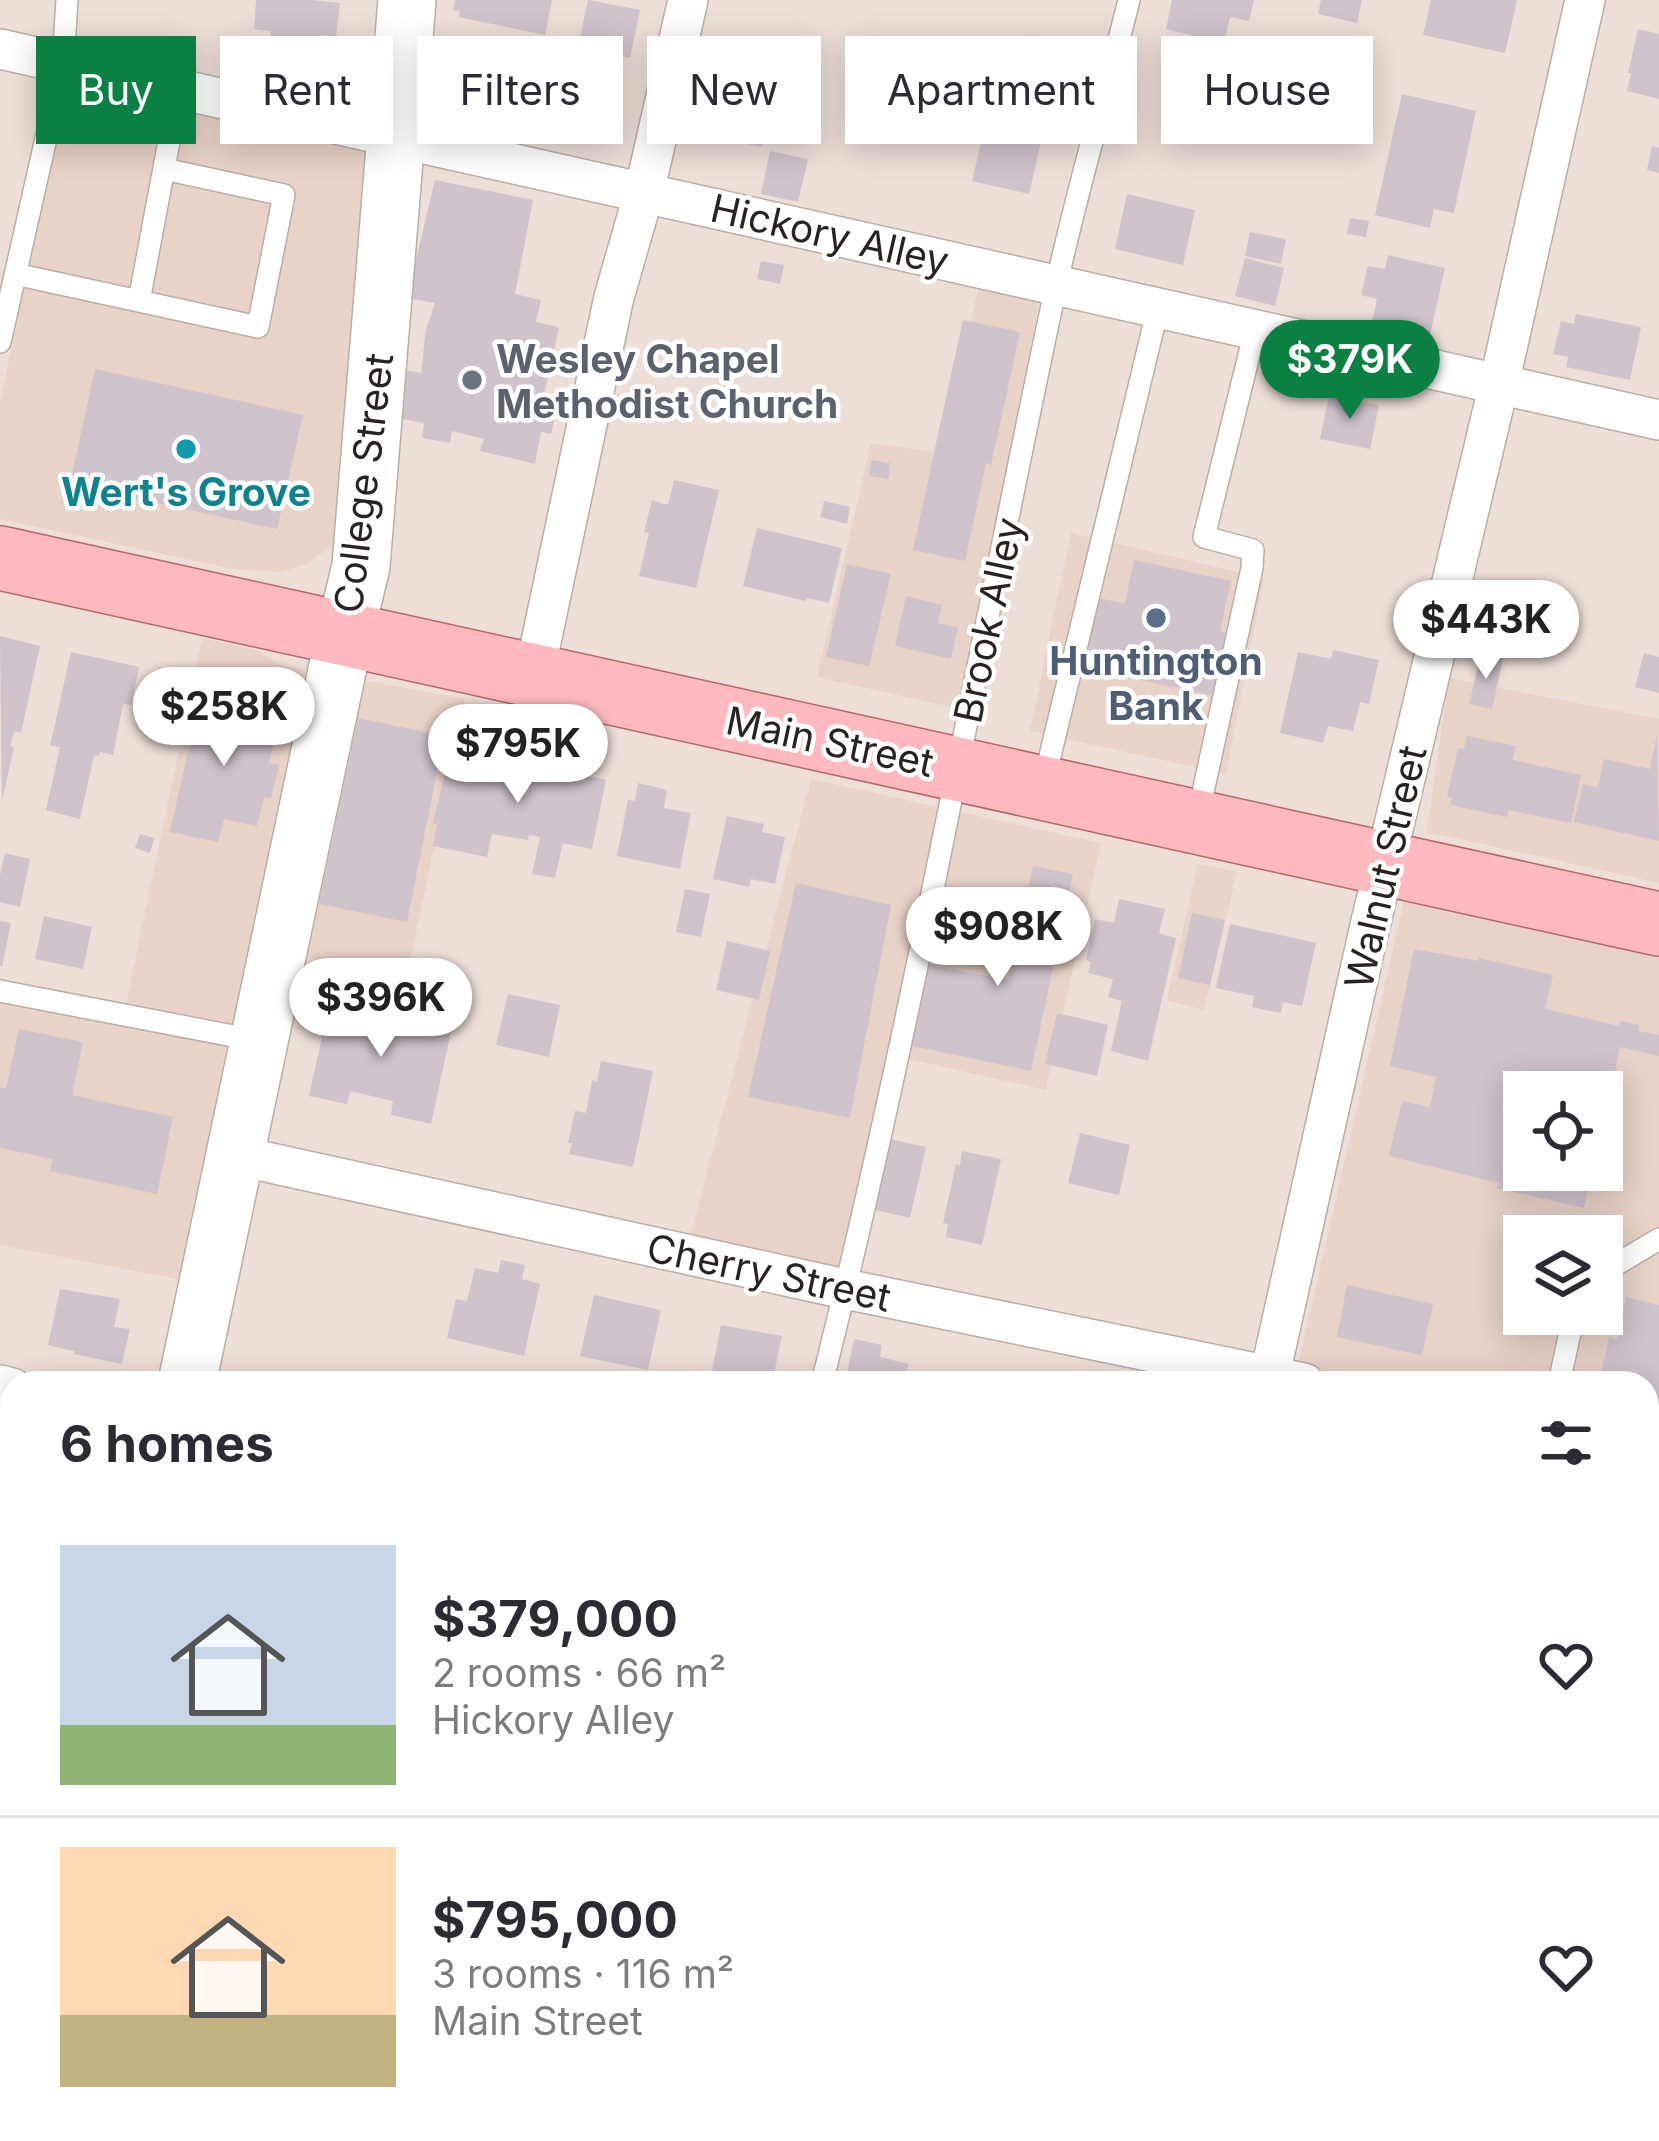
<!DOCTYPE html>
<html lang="en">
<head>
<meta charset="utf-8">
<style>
	:root { --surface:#fff; --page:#f7f7f7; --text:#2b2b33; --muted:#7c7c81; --line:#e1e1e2; --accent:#0b8043 }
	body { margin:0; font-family:Inter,sans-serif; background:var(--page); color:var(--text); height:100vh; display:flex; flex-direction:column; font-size:45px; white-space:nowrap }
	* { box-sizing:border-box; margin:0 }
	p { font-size:39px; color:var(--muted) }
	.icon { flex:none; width:66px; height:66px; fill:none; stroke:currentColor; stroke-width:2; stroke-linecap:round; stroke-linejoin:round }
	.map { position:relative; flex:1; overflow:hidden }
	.sheet { position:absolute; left:0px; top:1371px; width:1659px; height:771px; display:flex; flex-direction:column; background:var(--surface); border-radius:36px 36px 0 0; box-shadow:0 6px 30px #0003 }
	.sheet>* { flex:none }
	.banner { position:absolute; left:36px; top:36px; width:1587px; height:108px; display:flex; gap:24px }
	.buttons { position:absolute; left:1503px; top:1071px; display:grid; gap:24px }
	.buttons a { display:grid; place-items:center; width:120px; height:120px; border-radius:0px; background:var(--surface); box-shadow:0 6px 30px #0003; font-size:60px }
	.price { position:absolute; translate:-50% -102px; padding:0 27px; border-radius:42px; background:#fff; color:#222; font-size:39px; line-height:78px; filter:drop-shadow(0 3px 6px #0008) }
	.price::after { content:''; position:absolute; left:50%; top:72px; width:36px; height:27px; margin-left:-18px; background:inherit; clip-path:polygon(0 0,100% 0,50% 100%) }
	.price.active { background:var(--accent); color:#fff }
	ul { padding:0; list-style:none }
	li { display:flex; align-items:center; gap:36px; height:300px; padding:0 60px }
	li+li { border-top:3px solid var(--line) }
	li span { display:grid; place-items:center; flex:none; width:336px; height:240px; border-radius:0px; color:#555 }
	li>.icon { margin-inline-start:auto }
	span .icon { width:144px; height:144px; fill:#fffc; stroke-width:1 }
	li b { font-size:51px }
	h2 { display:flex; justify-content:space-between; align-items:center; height:144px; padding:0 60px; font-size:51px }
	.pill { padding:0 42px; border-radius:0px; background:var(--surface); box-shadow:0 6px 30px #0003; font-size:42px; line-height:108px }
	.pill.active { background:var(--accent); color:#fff }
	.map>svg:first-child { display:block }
	.built { fill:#e9d2c8; fill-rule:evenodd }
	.green { fill:#b5dfb9 }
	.building { fill:#cfc3cc }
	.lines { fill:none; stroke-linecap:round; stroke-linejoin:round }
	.lane-casing { stroke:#bbada6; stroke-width:24 }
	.street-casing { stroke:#bbada6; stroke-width:42 }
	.secondary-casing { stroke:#bbada6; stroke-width:60 }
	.primary-casing { stroke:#b4676b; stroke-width:66 }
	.lane { stroke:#fff; stroke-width:21 }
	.street { stroke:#fff; stroke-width:39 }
	.secondary { stroke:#fff; stroke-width:57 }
	.primary { stroke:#ffb9bf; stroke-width:63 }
	.worship-dot { fill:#6b7280; stroke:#fff; stroke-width:4.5 }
	.culture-dot { fill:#0f9aa8; stroke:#fff; stroke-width:4.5 }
	.service-dot { fill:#5c6f8a; stroke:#fff; stroke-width:4.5 }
	.labels { text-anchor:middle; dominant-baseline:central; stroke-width:9; stroke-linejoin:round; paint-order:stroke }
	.street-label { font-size:39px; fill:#282320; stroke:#fff }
	.worship-label { font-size:39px; font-weight:bold; fill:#5b616d; stroke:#fff; text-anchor:start }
	.culture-label { font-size:39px; font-weight:bold; fill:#0d838f; stroke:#fff }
	.service-label { font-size:39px; font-weight:bold; fill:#4e5e75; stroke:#fff }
</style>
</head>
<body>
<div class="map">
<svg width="1659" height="2141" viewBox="0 0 1659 2141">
	<rect width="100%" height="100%" fill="#edded7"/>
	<path class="built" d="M 86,88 L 354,147 L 369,154 L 337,536 L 332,545 L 307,564 L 280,572 L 233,569 L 0,519 L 0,403 L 63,105 L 75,93 Z
		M 979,284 L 1040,300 L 960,709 L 817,677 L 871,443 L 934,452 L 963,320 L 971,321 Z
		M 1071,533 L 1264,578 L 1226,774 L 1030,731 Z
		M 202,638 L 259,651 L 280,665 L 465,699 L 406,981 L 260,945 L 229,1289 L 0,1245 L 0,1001 L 122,1024 Z
		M 1449,678 L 1659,719 L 1659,883 L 1427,832 Z
		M 811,779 L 1101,843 L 1046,1090 L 887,1054 L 836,1300 L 682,1267 Z
		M 1198,864 L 1237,872 L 1204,1010 L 1167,1000 Z
		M 1404,901 L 1659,956 L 1659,1479 L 1647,1476 L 1647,1383 L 1294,1383 ZM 1524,1092 L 1602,1092 L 1602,1170 L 1524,1170 ZM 1524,1236 L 1602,1236 L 1602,1314 L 1524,1314 Z
		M 1659,1579 L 1659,1833 L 1647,1838 L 1647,1626 Z"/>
	<path class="green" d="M 985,2130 L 1359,2130 L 1359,2141 L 954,2141 Z"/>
	<path class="building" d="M 256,0 L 311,0 L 340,3 L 336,37 L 321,35 L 318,58 L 284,56 L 285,46 L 270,45 L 271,31 L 254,29 Z
		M 455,0 L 552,0 L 545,35 L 459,17 L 460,11 L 453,10 Z
		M 588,0 L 640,10 L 630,58 L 578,47 Z
		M 1172,0 L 1254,0 L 1249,21 L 1230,17 L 1224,43 L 1166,29 Z
		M 1321,0 L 1362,0 L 1357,23 L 1318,14 Z
		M 1431,0 L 1517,0 L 1505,53 L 1423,35 Z
		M 1638,29 L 1659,34 L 1659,99 L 1627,91 L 1631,73 L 1628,73 Z
		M 1030,35 L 1078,42 L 1071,90 L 1022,82 Z
		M 972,40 L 991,43 L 987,64 L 967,59 Z
		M 467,53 L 526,67 L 524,75 L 538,78 L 534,96 L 540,97 L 536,117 L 456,99 Z
		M 719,76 L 789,90 L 779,136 L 765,133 L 762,147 L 706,136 Z
		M 961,77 L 985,83 L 979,111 L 954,105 Z
		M 571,90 L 615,99 L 610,129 L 565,120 Z
		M 1402,94 L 1476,111 L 1454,213 L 1434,209 L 1430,228 L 1375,215 Z
		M 1008,111 L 1046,120 L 1029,194 L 972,181 L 988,113 L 1007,117 Z
		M 1652,146 L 1659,148 L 1659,173 L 1647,170 Z
		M 770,151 L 808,159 L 798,202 L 761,194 Z
		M 435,180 L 533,200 L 515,294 L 541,300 L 536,322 L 559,327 L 544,396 L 559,399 L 551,434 L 541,432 L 535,464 L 480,451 L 484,439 L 452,431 L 450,443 L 422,438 L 424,423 L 393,417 L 403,370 L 421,373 L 426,329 L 435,303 L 407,298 Z
		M 1127,194 L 1195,210 L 1183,265 L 1115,249 Z
		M 1350,218 L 1369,221 L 1366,237 L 1347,234 Z
		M 1250,232 L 1286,239 L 1281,264 L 1245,256 Z
		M 1388,255 L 1445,268 L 1430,335 L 1372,322 L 1377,299 L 1361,295 L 1368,266 L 1385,269 Z
		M 1245,258 L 1284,268 L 1275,306 L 1235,296 Z
		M 761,261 L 784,265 L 780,284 L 757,279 Z
		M 1576,314 L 1641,327 L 1630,380 L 1566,367 L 1568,357 L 1553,354 L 1561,321 L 1574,324 Z
		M 963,320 L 1020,332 L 991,465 L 986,463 L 965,561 L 913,550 Z
		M 95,369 L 303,415 L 277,529 L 70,484 Z
		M 1329,396 L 1379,405 L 1370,449 L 1320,439 Z
		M 871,460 L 890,463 L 889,479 L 869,476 Z
		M 674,480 L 719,490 L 696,588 L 639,576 L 649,533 L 644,532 L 652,500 L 668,505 Z
		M 824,501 L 850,507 L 847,524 L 820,517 Z
		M 757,528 L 842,548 L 829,603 L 807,598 L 806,601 L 743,586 Z
		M 1134,560 L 1231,581 L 1220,631 L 1229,633 L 1216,696 L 1078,667 L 1094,597 L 1125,604 Z
		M 847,564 L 891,574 L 869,666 L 826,657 Z
		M 906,596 L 942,605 L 938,623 L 958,627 L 951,659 L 895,646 Z
		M 0,636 L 40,646 L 21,733 L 14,731 L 10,746 L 14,747 L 2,801 Z
		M 1333,650 L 1379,660 L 1369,704 L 1360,702 L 1353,731 L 1328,726 L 1323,743 L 1280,733 L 1298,652 L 1331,659 Z
		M 71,652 L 139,667 L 131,705 L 123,704 L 113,755 L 100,752 L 99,756 L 94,755 L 80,819 L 46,810 L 60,747 L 50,746 Z
		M 1644,653 L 1659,657 L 1659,693 L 1635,687 Z
		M 1481,654 L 1503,659 L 1492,709 L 1469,704 Z
		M 201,693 L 256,703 L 251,726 L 276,731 L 269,763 L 279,765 L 271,798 L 264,797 L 257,826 L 224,819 L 218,842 L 170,832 Z
		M 358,718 L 444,736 L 407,922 L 319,904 Z
		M 1657,734 L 1659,841 L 1574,822 L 1583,784 L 1598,787 L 1604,759 L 1650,769 Z
		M 1467,736 L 1516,746 L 1513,760 L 1581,775 L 1571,823 L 1509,810 L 1507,817 L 1450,805 L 1452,798 L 1447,797 L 1458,748 L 1464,749 Z
		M 508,750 L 583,765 L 582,775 L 606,780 L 592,849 L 563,843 L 555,878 L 532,874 L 540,837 L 529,835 L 528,840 L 492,834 L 487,857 L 433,846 L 437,824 L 433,823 L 449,757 L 480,764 L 482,753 L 507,758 Z
		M 638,783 L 667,790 L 664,808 L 691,813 L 680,869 L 617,856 L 628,800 L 635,801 Z
		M 727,816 L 764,824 L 762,832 L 785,837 L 775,884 L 751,879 L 749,887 L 713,879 Z
		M 140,834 L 154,838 L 150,853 L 135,848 Z
		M 5,853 L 30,859 L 20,907 L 0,902 L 0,875 Z
		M 1033,866 L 1073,874 L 1031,1071 L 908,1045 L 924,964 L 1008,980 Z
		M 796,883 L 891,905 L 850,1118 L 748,1097 Z
		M 685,889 L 710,894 L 701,937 L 676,932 Z
		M 1119,899 L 1165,909 L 1159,933 L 1176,938 L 1148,1061 L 1111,1051 L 1122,1001 L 1108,997 L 1113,979 L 1088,973 L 1091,962 L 1086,960 L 1095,919 L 1114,923 Z
		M 1192,913 L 1225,920 L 1210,985 L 1178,978 Z
		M 44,916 L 92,927 L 83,969 L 35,959 Z
		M 0,921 L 11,923 L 2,967 L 0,966 Z
		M 1230,924 L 1316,943 L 1302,1006 L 1283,1002 L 1281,1013 L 1252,1007 L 1254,996 L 1216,988 Z
		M 727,941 L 770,951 L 759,1000 L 716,990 Z
		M 1414,949 L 1478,961 L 1479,958 L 1553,975 L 1545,1009 L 1619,1026 L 1620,1021 L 1639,1025 L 1638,1031 L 1659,1035 L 1659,1056 L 1620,1047 L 1604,1121 L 1602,1092 L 1524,1092 L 1524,1170 L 1593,1170 L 1584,1208 L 1497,1188 L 1499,1183 L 1389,1156 L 1402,1101 L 1430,1107 L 1436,1077 L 1390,1066 Z
		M 508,994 L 560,1005 L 549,1057 L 496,1045 Z
		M 330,1001 L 452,1027 L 431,1124 L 391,1115 L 393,1101 L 350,1091 L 347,1104 L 309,1096 Z
		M 1057,1013 L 1108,1025 L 1097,1076 L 1045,1064 Z
		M 19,1029 L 83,1042 L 72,1095 L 173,1117 L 157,1194 L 50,1171 L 53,1159 L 0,1148 L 0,1087 L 6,1089 Z
		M 601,1061 L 653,1071 L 633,1167 L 569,1154 L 572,1143 L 568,1143 L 575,1111 L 586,1113 L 592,1080 L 597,1082 Z
		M 1080,1133 L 1130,1145 L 1119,1195 L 1068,1183 Z
		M 885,1138 L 926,1147 L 910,1218 L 868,1208 Z
		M 962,1151 L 1001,1159 L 982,1245 L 946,1237 L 948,1224 L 943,1223 L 956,1164 L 960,1165 Z
		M 501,1260 L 525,1265 L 522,1279 L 540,1284 L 524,1356 L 447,1338 L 456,1299 L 467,1301 L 475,1268 L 498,1273 Z
		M 1347,1285 L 1433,1304 L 1422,1355 L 1337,1337 Z
		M 60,1289 L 120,1299 L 114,1327 L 130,1329 L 122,1364 L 74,1354 L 74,1351 L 48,1345 Z
		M 594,1295 L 661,1310 L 648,1370 L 580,1356 Z
		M 1626,1297 L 1659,1305 L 1659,1407 L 1647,1404 L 1647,1383 L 1599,1383 L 1609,1337 L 1617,1339 Z
		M 721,1325 L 782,1336 L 772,1383 L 710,1382 Z
		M 854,1339 L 882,1345 L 880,1357 L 909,1364 L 904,1383 L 845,1383 Z
		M 0,1469 L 12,1471 L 12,1572 L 0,1570 Z
		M 1,1632 L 12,1634 L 12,1707 L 0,1705 Z
		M 0,1825 L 12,1827 L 12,1859 L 5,1892 L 0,1891 Z
		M 1659,1965 L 1659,2039 L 1647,2039 L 1647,1967 Z
		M 109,2130 L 190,2130 L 234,2139 L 107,2141 Z
		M 1391,2130 L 1459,2130 L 1458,2141 L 1391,2141 Z
		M 1527,2130 L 1575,2130 L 1574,2141 L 1516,2141 L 1516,2132 L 1527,2132 Z"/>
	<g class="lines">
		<defs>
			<path id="lane" d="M 15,274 L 258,327 L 284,195 L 164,169
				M 139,301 L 179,88
				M 0,342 L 63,63 L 67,0
				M 1043,785 L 1158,308
				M 1198,815 L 1252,568 L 1253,550 L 1204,537 L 1255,331
				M 0,991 L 259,1041
				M 1602,1273 L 1659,1239
				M 822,1383 C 913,1022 977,655 1055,291 C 1076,193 1105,97 1129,0
				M 1559,1383 L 1574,1314
				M 0,1779 L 12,1781
				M 1096,2130 L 1101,2141"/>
			<path id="street" d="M 0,49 L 1659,420
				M 534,675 L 614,297 L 644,193 L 688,0
				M 235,1155 L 845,1289 L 1304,1383
				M 1268,1383 L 1369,930 L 1499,384 L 1585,0
				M 0,1385 L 12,1388
				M 1647,1459 L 1659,1462
				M 1647,1767 L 1659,1710"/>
			<path id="secondary" d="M 187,1383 L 345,633 L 361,566 L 407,0
				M 1647,1868 L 1659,1863
				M 26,2141 L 28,2130
				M 894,2141 L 924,2130"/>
			<path id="primary" d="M 0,558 L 1659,924"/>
		</defs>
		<use href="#lane" class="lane-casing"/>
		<use href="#street" class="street-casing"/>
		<use href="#secondary" class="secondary-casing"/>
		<use href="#primary" class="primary-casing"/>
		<use href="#lane" class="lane"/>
		<use href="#street" class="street"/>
		<use href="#secondary" class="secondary"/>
		<use href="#primary" class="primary"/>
	</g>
	<circle class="worship-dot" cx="472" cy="380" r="12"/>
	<circle class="culture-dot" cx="186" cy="449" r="12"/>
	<circle class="service-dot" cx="1156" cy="618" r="12"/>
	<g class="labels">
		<g class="street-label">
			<text transform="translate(830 234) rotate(13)">Hickory Alley</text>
			<text transform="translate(363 483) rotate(-83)">College Street</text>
			<text transform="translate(988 620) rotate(-78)">Brook Alley</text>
			<text transform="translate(830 741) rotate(12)">Main Street</text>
			<text transform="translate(1385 867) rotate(-77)">Walnut Street</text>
			<text transform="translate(769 1272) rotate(12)">Cherry Street</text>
		</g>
		<g class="worship-label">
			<text x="496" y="358">Wesley Chapel<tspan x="496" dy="45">Methodist Church</tspan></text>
		</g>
		<g class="culture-label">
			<text x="186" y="491">Wert's Grove</text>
		</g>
		<g class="service-label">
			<text x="1156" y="660">Huntington<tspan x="1156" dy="45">Bank</tspan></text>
		</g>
	</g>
</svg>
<div class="buttons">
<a><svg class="icon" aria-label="locate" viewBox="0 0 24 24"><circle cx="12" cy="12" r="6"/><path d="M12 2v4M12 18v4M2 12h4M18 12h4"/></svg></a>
<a><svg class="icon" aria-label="layers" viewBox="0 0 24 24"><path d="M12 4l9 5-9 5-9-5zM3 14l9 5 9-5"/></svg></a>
</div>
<b class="price active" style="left:1350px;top:422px">$379K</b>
<b class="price" style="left:1486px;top:682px">$443K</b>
<b class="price" style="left:224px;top:769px">$258K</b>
<b class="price" style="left:518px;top:806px">$795K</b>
<b class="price" style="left:998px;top:989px">$908K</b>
<b class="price" style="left:381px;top:1060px">$396K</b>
<div class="banner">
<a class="pill active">Buy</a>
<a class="pill">Rent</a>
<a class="pill">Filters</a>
<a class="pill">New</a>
<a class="pill">Apartment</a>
<a class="pill">House</a>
</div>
<section class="sheet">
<h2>6 homes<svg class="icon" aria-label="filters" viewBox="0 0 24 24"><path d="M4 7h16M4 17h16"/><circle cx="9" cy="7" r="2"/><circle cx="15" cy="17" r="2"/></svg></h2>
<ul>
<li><span style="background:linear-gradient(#c9d6e8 75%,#8fb573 0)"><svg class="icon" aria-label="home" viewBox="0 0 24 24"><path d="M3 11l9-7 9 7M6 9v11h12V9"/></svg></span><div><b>$379,000</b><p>2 rooms · 66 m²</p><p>Hickory Alley</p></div><svg class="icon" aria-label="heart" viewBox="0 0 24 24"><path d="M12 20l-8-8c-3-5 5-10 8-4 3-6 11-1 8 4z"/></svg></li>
<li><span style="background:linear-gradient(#ffd9b3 70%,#c2b280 0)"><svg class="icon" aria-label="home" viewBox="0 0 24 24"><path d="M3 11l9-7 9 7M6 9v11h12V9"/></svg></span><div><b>$795,000</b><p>3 rooms · 116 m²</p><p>Main Street</p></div><svg class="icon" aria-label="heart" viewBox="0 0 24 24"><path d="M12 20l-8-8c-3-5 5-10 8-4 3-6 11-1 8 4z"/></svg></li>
</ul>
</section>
</div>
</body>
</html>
